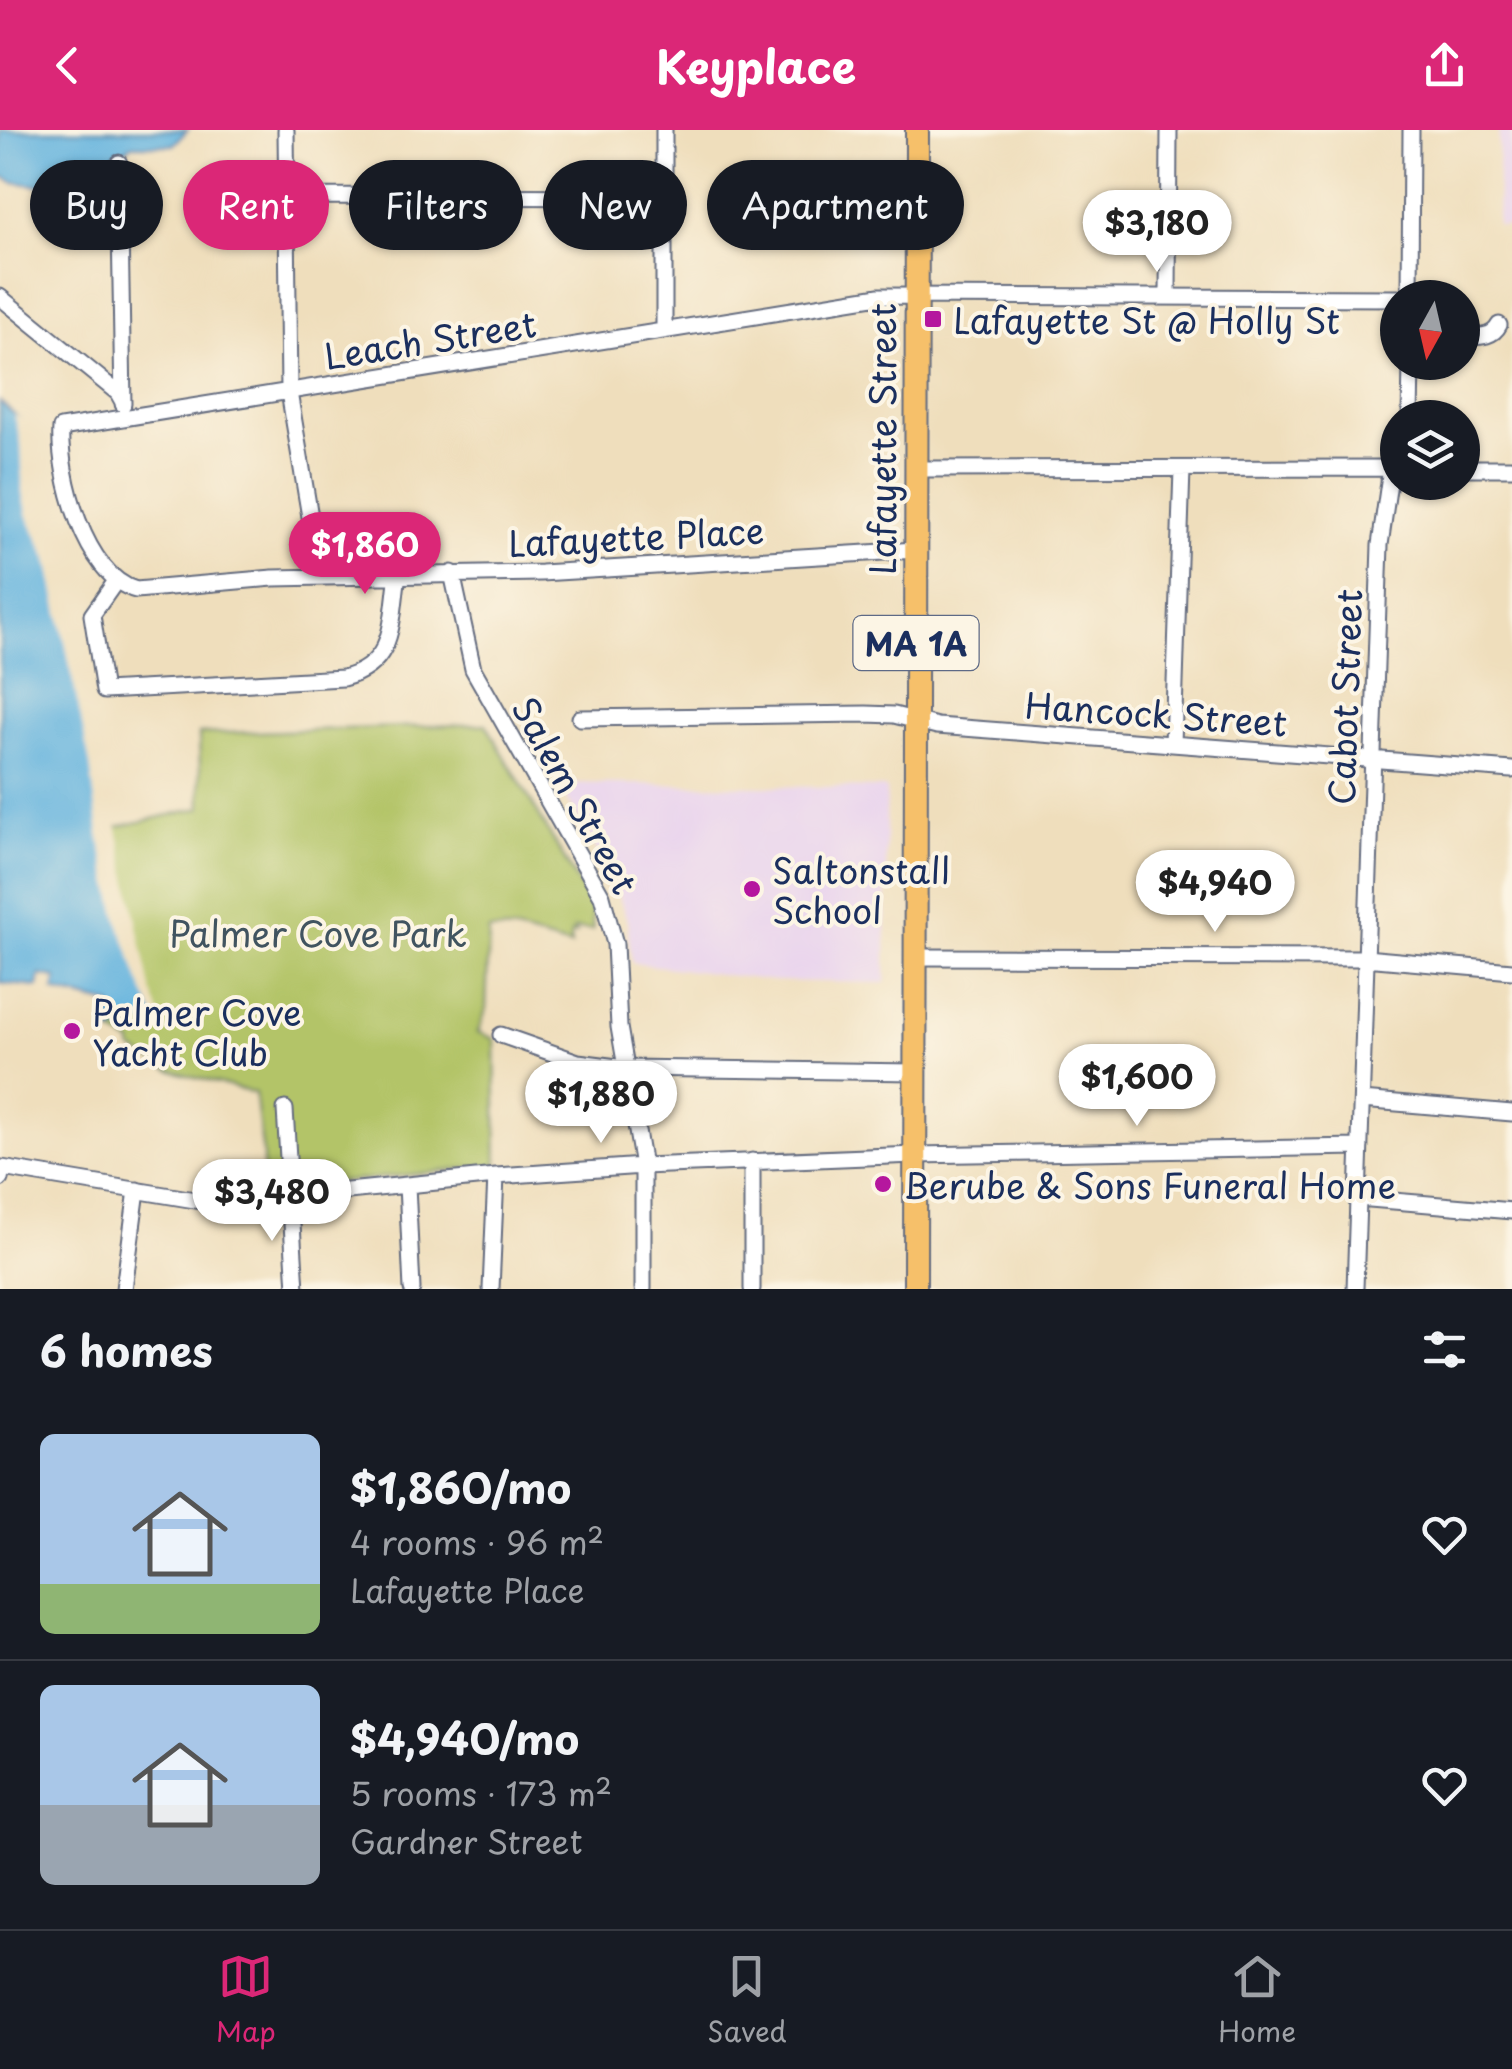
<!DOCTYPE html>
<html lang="en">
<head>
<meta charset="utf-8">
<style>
	:root { --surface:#171b24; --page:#20242c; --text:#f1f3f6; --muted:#9ea1a6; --line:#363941; --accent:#db2777 }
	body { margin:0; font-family:"Playpen Sans",sans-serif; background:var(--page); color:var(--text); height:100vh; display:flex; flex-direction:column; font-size:38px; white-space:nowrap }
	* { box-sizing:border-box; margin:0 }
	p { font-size:32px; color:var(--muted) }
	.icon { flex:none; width:55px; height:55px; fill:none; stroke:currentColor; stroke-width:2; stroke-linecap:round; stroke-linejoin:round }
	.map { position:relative; height:1159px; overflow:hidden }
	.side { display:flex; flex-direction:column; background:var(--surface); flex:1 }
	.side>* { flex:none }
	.guide { position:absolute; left:30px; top:30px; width:1000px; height:90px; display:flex; gap:20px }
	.needle { width:65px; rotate:188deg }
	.controls { position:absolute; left:1380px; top:150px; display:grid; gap:20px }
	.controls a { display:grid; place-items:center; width:100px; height:100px; border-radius:50%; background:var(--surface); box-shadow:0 2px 8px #0004; font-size:50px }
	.price { position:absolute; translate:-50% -85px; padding:0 22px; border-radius:35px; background:#fff; color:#222; font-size:32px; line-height:65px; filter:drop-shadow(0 2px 5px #0008) }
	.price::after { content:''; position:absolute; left:50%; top:60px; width:30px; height:22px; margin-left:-15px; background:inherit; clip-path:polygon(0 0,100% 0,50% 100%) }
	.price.on { background:var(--accent); color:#fff }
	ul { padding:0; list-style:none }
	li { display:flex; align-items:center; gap:30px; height:250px; padding:0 40px }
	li+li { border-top:2px solid var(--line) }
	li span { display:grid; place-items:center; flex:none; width:280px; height:200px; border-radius:15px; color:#555 }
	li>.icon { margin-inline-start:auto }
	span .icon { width:120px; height:120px; fill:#fffc; stroke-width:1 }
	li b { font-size:42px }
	h2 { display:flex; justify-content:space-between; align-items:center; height:120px; padding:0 40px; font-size:42px }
	.chip { padding:0 35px; border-radius:45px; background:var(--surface); box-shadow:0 2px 8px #0004; font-size:35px; line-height:90px }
	.chip.on { background:var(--accent); color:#fff }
	header { display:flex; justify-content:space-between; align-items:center; height:130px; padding:0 40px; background:var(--accent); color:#fff; font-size:45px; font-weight:700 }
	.tabs { display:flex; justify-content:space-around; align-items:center; height:140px; border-top:2px solid var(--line); background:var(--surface); font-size:28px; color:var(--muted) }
	.tabs a { display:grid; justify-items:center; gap:5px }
	.tabs .on { color:var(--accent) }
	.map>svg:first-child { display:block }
	.built { fill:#e8d2ee }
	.green { fill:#b3c467; stroke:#677a62; stroke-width:2.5 }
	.water { fill:#64b3de; stroke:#40719e; stroke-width:2.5 }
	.pier { fill:#efdebc }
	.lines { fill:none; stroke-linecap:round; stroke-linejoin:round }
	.minor-casing { stroke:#656c7f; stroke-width:19 }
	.highway-casing { stroke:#656c7f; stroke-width:26 }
	.minor { stroke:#fff; stroke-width:15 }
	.highway { stroke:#f6c06b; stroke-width:22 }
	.poi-dot { fill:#b5179e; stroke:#fcf5e5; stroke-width:4 }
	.labels { text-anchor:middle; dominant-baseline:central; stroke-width:8; stroke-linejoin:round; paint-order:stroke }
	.shield { fill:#fcf5e5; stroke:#5e6a86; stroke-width:2.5 }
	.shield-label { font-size:32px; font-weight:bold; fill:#1b2f5e }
	.poi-label { font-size:35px; fill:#1b2f5e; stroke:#fcf5e5; text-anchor:start }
	.street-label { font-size:35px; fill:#1b2f5e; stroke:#fcf5e5 }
	.park-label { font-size:35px; fill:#415460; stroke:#fcf5e5 }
</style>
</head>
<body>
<header><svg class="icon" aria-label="back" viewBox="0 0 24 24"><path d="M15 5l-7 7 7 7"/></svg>Keyplace<svg class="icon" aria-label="share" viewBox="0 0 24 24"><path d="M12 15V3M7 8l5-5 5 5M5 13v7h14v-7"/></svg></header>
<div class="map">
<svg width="1512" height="1159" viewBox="0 0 1512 1159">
	<rect width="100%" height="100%" fill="#fcf5e5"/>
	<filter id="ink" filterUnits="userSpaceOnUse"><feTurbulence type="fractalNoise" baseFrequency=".01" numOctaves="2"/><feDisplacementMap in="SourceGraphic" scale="20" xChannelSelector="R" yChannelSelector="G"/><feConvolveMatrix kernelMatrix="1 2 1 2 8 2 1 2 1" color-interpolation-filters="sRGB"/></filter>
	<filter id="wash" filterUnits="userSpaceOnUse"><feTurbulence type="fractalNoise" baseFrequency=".0048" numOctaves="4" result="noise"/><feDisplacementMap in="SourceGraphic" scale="40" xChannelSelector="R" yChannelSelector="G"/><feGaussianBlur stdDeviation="2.25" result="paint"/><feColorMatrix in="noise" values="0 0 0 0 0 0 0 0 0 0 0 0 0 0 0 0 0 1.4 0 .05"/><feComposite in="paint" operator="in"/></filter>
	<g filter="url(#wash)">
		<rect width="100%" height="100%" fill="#efdebc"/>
		<path class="built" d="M 1499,0 L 1512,0 L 1512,96 L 1497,95 Z
			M 558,653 L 886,658 L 886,853 L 774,851 L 632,833 L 627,790 L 612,746 Z"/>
		<path class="green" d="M 0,0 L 128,19 L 105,36 L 105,77 L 68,62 L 68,57 L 13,52 L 0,45 Z
			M 0,272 L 14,284 L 112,698 L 201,678 L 199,604 L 486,594 L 591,775 L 593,800 L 574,799 L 576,804 L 571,803 L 571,816 L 516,801 L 489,800 L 486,880 L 478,902 L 495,909 L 497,1035 L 263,1061 L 263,1025 L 255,963 L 169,940 L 132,919 L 132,913 L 109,902 L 112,875 L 54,861 L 57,849 L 0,394 Z"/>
		<path class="water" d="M 0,0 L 188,0 L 173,15 L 132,15 L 105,36 L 49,57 L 13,52 L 0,45 Z
			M 0,272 L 28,296 L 36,369 L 156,889 L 109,902 L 112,875 L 54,861 L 57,848 L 40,845 L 38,857 L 0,853 Z"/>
		<path class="pier" d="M 14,284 L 32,295 L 41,369 L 45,387 L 58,408 L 150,855 L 161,889 L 156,889 L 139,851 L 118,789 L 100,711 L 90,634 L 48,429 L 28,387 L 23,362 L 21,313 Z"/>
	</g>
	<g filter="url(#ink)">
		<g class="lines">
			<defs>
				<path id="minor" d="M 286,0 L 289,262 L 320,446
					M 664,0 L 664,200
					M 119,33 L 123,274
					M 287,66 L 664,67
					M 0,167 L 118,263 L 123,272
					M 1168,167 L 1169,0
					M 1410,168 L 1411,0
					M 1462,207 C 1476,206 1492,209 1499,195
					M 1410,288 L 1411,232
					M 1462,338 L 1512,338
					M 916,339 L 1397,338
					M 916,420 L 541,443 L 273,448 L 136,460 C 85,446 58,344 61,298 L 879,166 L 1398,168
					M 452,443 L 473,539 L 602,766 L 615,814 L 619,897 L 643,1036 L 643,1159
					M 116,451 L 92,485 L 104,561 L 343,548 C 396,535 391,490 398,444
					M 580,588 L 866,584 L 894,585 L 937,596 L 1512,640
					M 1173,614 L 1182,339
					M 916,827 L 1365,828 L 1512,841
					M 501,905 L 578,932 L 625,938 L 916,942
					M 1362,970 L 1512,983
					M 285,979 L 296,1159
					M 752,1031 L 752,1159
					M 0,1049 L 2,1038 L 201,1071 L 239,1072 L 496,1046 L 643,1036 L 915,1025 L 1360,1017
					M 407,1055 L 412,1159
					M 1358,1068 L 1512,1081
					M 124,1159 L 137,1060
					M 491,1159 L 496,1046
					M 1355,1159 L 1380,415 L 1391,338"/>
				<path id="highway" d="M 915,1159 L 917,0"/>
			</defs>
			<use href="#minor" class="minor-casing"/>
			<use href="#highway" class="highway-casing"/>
			<use href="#minor" class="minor"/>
			<use href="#highway" class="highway"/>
		</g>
	</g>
	<g class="poi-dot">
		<rect x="923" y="179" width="20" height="20" rx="5"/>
		<circle cx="752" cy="759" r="10"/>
		<circle cx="72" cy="901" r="10"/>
		<circle cx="883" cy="1054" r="10"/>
	</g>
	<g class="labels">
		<rect class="shield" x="853.5" y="486" width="125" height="54" rx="8"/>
		<g class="shield-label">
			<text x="916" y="513">MA 1A</text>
		</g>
		<g class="poi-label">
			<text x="953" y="189">Lafayette St @ Holly St</text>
			<text x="772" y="739">Saltonstall<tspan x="772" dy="40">School</tspan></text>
			<text x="92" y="881">Palmer Cove<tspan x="92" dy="40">Yacht Club</tspan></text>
			<text x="903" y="1054">Berube &amp; Sons Funeral Home</text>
		</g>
		<g class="street-label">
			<text transform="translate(430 209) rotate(-9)">Leach Street</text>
			<text transform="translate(881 309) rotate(-90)">Lafayette Street</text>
			<text transform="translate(636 406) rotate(-3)">Lafayette Place</text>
			<text transform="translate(1344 567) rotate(-88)">Cabot Street</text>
			<text transform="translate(1156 583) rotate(4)">Hancock Street</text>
			<text transform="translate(576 665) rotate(61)">Salem Street</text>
		</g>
		<g class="park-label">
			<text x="318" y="802">Palmer Cove Park</text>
		</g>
	</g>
</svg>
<div class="controls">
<a><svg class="needle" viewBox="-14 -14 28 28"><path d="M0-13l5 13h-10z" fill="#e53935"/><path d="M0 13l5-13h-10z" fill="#9ea1a6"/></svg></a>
<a><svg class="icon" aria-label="layers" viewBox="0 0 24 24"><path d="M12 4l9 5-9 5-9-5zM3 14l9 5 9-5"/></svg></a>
</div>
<b class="price" style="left:1157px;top:145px">$3,180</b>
<b class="price on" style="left:365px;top:467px">$1,860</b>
<b class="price" style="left:1215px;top:805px">$4,940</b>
<b class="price" style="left:1137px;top:999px">$1,600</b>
<b class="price" style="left:601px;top:1016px">$1,880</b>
<b class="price" style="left:272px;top:1114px">$3,480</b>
<div class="guide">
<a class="chip">Buy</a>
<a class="chip on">Rent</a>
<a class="chip">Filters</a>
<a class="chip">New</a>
<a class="chip">Apartment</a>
</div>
</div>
<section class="side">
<h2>6 homes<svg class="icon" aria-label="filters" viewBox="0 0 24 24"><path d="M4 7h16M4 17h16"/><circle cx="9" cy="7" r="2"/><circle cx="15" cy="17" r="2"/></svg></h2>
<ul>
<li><span style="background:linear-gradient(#a9c7e8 75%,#8fb573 0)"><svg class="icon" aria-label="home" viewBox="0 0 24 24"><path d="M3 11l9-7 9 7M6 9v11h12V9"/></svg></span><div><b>$1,860/mo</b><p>4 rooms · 96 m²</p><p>Lafayette Place</p></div><svg class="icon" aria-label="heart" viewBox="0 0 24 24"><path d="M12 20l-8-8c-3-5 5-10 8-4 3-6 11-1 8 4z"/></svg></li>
<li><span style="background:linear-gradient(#a9c7e8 60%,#9aa5b1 0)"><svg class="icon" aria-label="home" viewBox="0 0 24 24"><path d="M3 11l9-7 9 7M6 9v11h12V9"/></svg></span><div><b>$4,940/mo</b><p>5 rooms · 173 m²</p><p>Gardner Street</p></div><svg class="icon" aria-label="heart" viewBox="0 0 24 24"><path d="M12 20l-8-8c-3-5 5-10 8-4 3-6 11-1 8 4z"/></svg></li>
</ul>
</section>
<nav class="tabs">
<a class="on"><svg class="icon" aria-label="map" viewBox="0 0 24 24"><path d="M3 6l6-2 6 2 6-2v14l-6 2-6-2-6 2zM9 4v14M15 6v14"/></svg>Map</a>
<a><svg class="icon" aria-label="saved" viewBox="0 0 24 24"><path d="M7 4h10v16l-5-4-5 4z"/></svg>Saved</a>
<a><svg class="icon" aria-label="home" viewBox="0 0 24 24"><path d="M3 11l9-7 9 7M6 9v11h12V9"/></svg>Home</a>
</nav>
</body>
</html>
